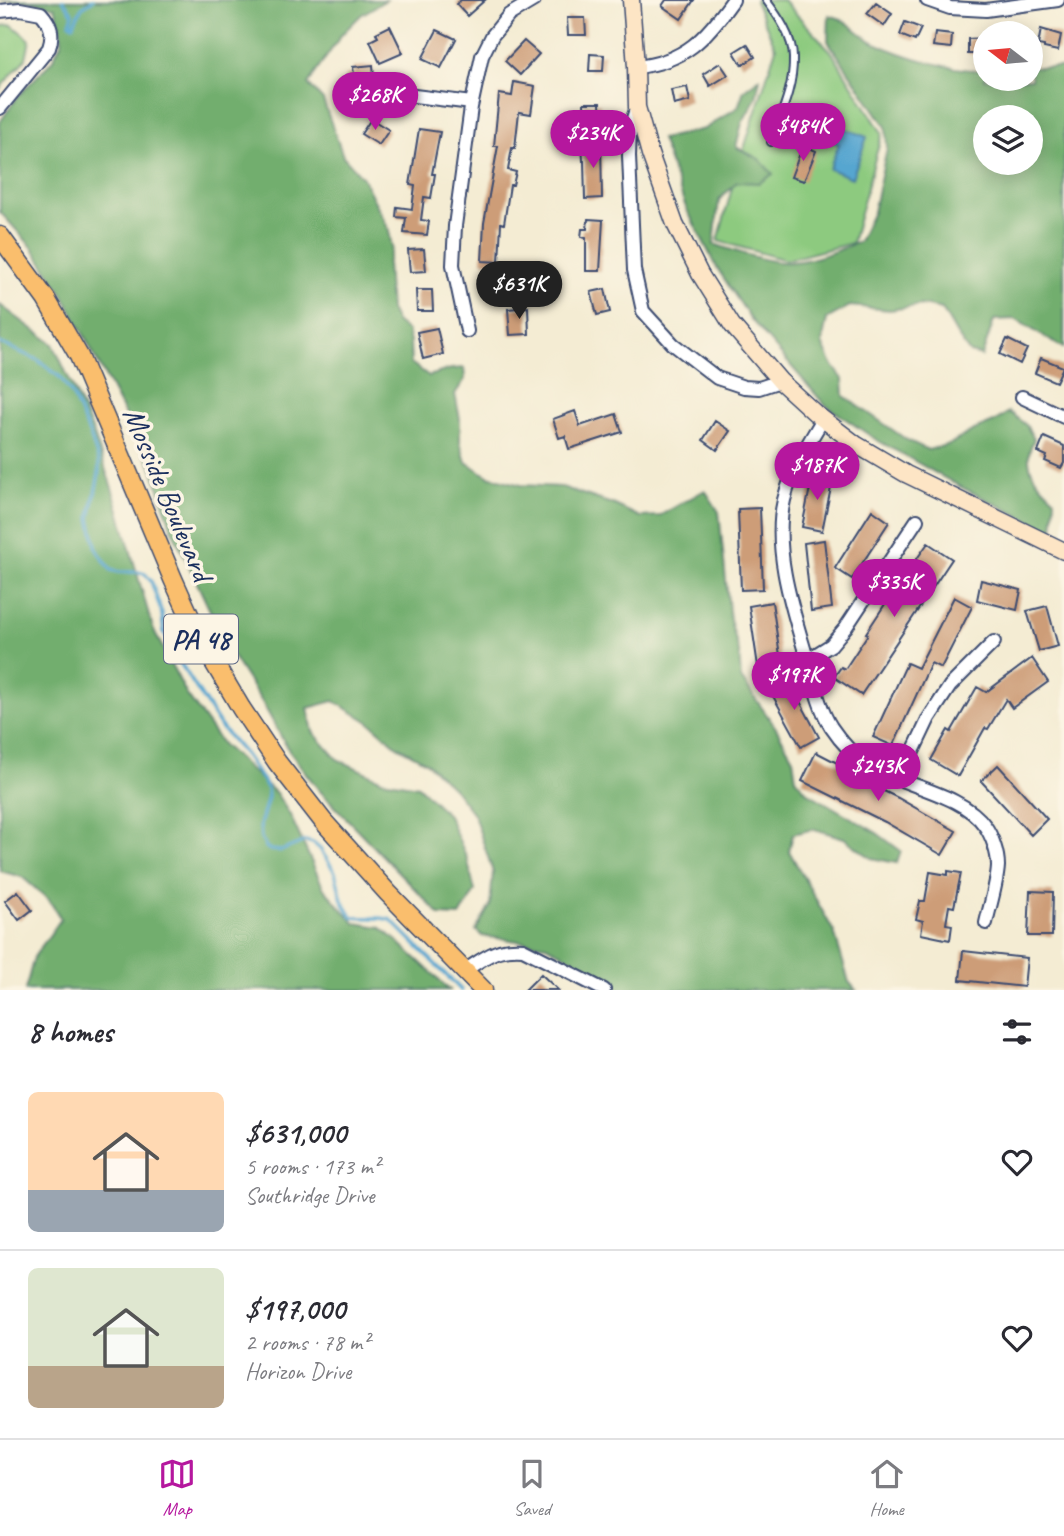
<!DOCTYPE html>
<html lang="en">
<head>
<meta charset="utf-8">
<style>
	:root { --surface:#fff; --page:#f2f2f3; --text:#2b2b33; --muted:#7c7c81; --line:#e1e1e2; --accent:#b5179e }
	body { margin:0; font-family:Caveat,sans-serif; background:var(--page); color:var(--text); height:100vh; display:flex; flex-direction:column; font-size:26px; white-space:nowrap }
	* { box-sizing:border-box; margin:0 }
	p { font-size:23px; color:var(--muted) }
	.icon { flex:none; width:38px; height:38px; fill:none; stroke:currentColor; stroke-width:2; stroke-linecap:round; stroke-linejoin:round }
	.map { position:relative; height:990px; overflow:hidden }
	.details { display:flex; flex-direction:column; background:var(--surface); flex:1 }
	.details>* { flex:none }
	.needle { width:46px; rotate:286deg }
	.buttons { position:absolute; left:973px; top:21px; display:grid; gap:14px }
	.buttons a { display:grid; place-items:center; width:70px; height:70px; border-radius:50%; background:var(--surface); box-shadow:0 4px 18px #0003; font-size:35px }
	.price { position:absolute; translate:-50% -60px; padding:0 16px; border-radius:24px; background:var(--accent); color:#fff; font-size:23px; line-height:46px; filter:drop-shadow(0 2px 4px #0008) }
	.price::after { content:''; position:absolute; left:50%; top:42px; width:21px; height:16px; margin-left:-10px; background:inherit; clip-path:polygon(0 0,100% 0,50% 100%) }
	.price.selected { background:#222; color:#fff }
	ul { padding:0; list-style:none }
	li { display:flex; align-items:center; gap:21px; height:175px; padding:0 28px }
	li+li { border-top:2px solid var(--line) }
	li span { display:grid; place-items:center; flex:none; width:196px; height:140px; border-radius:10px; color:#555 }
	li>.icon { margin-inline-start:auto }
	span .icon { width:84px; height:84px; fill:#fffc; stroke-width:1 }
	li b { font-size:30px }
	h2 { display:flex; justify-content:space-between; align-items:center; height:84px; padding:0 28px; font-size:30px }
	.tabs { display:flex; justify-content:space-around; align-items:center; height:98px; border-top:2px solid var(--line); background:var(--surface); font-size:19px; color:var(--muted) }
	.tabs a { display:grid; justify-items:center; gap:4px }
	.tabs .selected { color:var(--accent) }
	.map>svg:first-child { display:block }
	.green { fill:#8dca7f; stroke:#547c6e; stroke-width:2 }
	.forest { fill:#72ae6e; stroke:#466e66; stroke-width:2; fill-rule:evenodd }
	.water { fill:#56a6d0; stroke:#386a97; stroke-width:2 }
	.lines { fill:none; stroke-linecap:round; stroke-linejoin:round }
	.stream { stroke:#56a6d0; stroke-width:3.5 }
	.building { fill:#cd9d78 }
	.service-casing { stroke:#3c4b70; stroke-width:10 }
	.minor-casing { stroke:#3c4b70; stroke-width:16 }
	.secondary-casing { stroke:#3c4b70; stroke-width:19 }
	.primary-casing { stroke:#3c4b70; stroke-width:21 }
	.service { stroke:#fff; stroke-width:6 }
	.minor { stroke:#fff; stroke-width:12 }
	.secondary { stroke:#fde5c5; stroke-width:16 }
	.primary { stroke:#fabe6d; stroke-width:18 }
	.labels { text-anchor:middle; dominant-baseline:central; stroke-width:7; stroke-linejoin:round; paint-order:stroke }
	.shield { fill:#fcf5e5; stroke:#5e6a86; stroke-width:2 }
	.shield-label { font-size:28px; font-weight:bold; fill:#1b2f5e }
	.street-label { font-size:30px; fill:#1b2f5e; stroke:#fcf5e5 }
</style>
</head>
<body>
<div class="map">
<svg width="1064" height="990" viewBox="0 0 1064 990">
	<rect width="100%" height="100%" fill="#fcf5e5"/>
	<filter id="ink" filterUnits="userSpaceOnUse"><feTurbulence type="fractalNoise" baseFrequency=".0143" numOctaves="2"/><feDisplacementMap in="SourceGraphic" scale="14" xChannelSelector="R" yChannelSelector="G"/><feConvolveMatrix kernelMatrix="1 2 1 2 8 2 1 2 1" color-interpolation-filters="sRGB"/></filter>
	<filter id="wash" filterUnits="userSpaceOnUse"><feTurbulence type="fractalNoise" baseFrequency=".00686" numOctaves="4" result="noise"/><feDisplacementMap in="SourceGraphic" scale="28" xChannelSelector="R" yChannelSelector="G"/><feGaussianBlur stdDeviation="1.57" result="paint"/><feColorMatrix in="noise" values="0 0 0 0 0 0 0 0 0 0 0 0 0 0 0 0 0 1.4 0 .05"/><feComposite in="paint" operator="in"/></filter>
	<g filter="url(#wash)">
		<rect width="100%" height="100%" fill="#f4ecd3"/>
		<path class="green" d="M 756,0 L 783,0 L 831,51 L 882,133 L 852,243 L 786,260 L 718,241 L 734,180 L 776,48 L 755,1 Z
			M 12,25 L 30,40 L 26,58 L 0,88 L 0,26 Z"/>
		<path class="forest" d="M 0,0 L 386,0 L 361,15 L 342,34 L 308,84 L 323,100 L 343,156 L 363,178 L 389,230 L 392,248 L 387,264 L 390,310 L 396,322 L 407,331 L 410,342 L 411,363 L 429,376 L 451,369 L 464,368 L 465,379 L 455,394 L 460,419 L 460,442 L 466,462 L 488,476 L 521,485 L 562,487 L 615,505 L 640,517 L 659,516 L 705,490 L 719,512 L 730,620 L 739,652 L 741,678 L 776,728 L 793,758 L 796,779 L 807,792 L 877,833 L 901,851 L 897,863 L 871,858 L 844,838 L 814,829 L 793,834 L 789,851 L 834,932 L 849,982 L 856,990 L 619,990 L 599,973 L 546,945 L 482,936 L 476,930 L 490,906 L 493,872 L 474,815 L 454,789 L 426,762 L 397,746 L 369,722 L 334,701 L 308,708 L 313,732 L 337,759 L 382,780 L 418,786 L 448,815 L 467,858 L 475,891 L 460,916 L 440,915 L 319,790 L 289,751 L 262,702 L 228,649 L 172,530 L 152,468 L 63,294 L 32,247 L 0,212 L 0,122 L 18,96 L 52,61 L 62,41 L 60,24 L 55,7 L 34,2 Z
			M 829,15 C 850,20 857,34 875,43 C 903,56 955,72 985,70 L 985,79 L 1031,79 L 1031,67 L 1064,67 L 1064,347 L 1058,345 L 1015,319 L 994,320 L 982,356 L 970,353 L 957,335 L 942,309 L 922,305 L 890,310 L 850,306 L 827,319 L 822,343 L 831,363 L 843,379 L 844,396 L 907,440 L 928,450 L 950,444 L 972,431 L 994,422 L 1009,412 L 1026,425 L 1034,439 C 1032,444 1029,450 1029,455 C 1027,473 1043,488 1055,499 L 1053,532 L 961,487 L 875,439 L 824,404 L 752,321 L 717,268 L 687,210 L 661,139 L 704,129 L 738,107 L 744,90 L 760,78 L 756,98 L 742,123 L 736,147 L 759,159 L 773,174 L 759,183 L 737,182 L 719,200 L 714,244 C 731,250 772,264 790,262 C 814,261 837,250 859,242 L 873,212 L 887,148 L 886,127 L 828,41 ZM 985,117 L 1031,117 L 1031,163 L 985,163 Z
			M 0,305 L 53,344 L 92,429 L 116,500 L 153,629 L 187,695 L 223,745 L 276,793 L 290,815 L 324,889 L 355,923 L 380,927 L 396,940 L 450,990 L 25,990 L 34,957 L 61,919 L 49,900 L 22,877 L 0,871 Z"/>
		<path class="water" d="M 830,123 L 867,137 L 852,178 L 829,169 L 839,144 L 824,139 Z"/>
		<g class="lines">
			<path class="stream" d="M 63,0 L 73,14 L 70,23 L 73,25
				M 73,25 L 82,7 L 93,0
				M 0,343 L 38,360 L 61,378 L 72,394 L 90,435 L 99,461 L 99,473 L 90,518 L 97,550 L 111,570 L 119,572 L 138,572 L 145,574 L 151,581 L 162,614 L 164,632 L 172,650 L 221,727 L 245,755 L 267,787 L 268,797 L 260,825 L 261,838 L 266,847 L 270,850 L 281,851 L 305,841 L 313,843 L 320,849 L 335,872 L 342,900 L 352,917 C 365,919 379,916 391,920 L 461,990"/>
		</g>
		<g id="blocks">
			<path class="building" d="M 461,0 L 485,0 L 467,16 L 456,4 Z
				M 666,0 L 694,0 L 681,19 L 662,6 Z
				M 876,3 L 892,14 L 884,26 L 867,14 Z
				M 567,18 L 585,18 L 586,35 L 568,35 Z
				M 905,22 L 921,28 L 915,41 L 900,35 Z
				M 390,26 L 403,53 L 380,63 L 370,41 L 378,37 L 376,33 Z
				M 1041,29 L 1061,35 L 1058,51 L 1044,48 L 1044,46 L 1038,45 Z
				M 437,30 L 456,39 L 441,68 L 422,59 Z
				M 935,33 L 952,35 L 951,48 L 933,46 Z
				M 985,38 L 985,54 L 968,54 L 968,39 Z
				M 524,41 L 539,54 L 520,75 L 505,61 Z
				M 747,44 L 755,57 L 742,65 L 734,52 Z
				M 590,54 L 604,55 L 603,71 L 589,71 Z
				M 720,63 L 728,75 L 710,86 L 703,74 Z
				M 373,65 L 374,77 L 365,78 L 367,99 L 349,101 L 346,75 L 354,74 L 353,67 Z
				M 514,82 L 535,86 L 531,114 L 519,112 L 515,148 L 512,148 L 508,170 L 516,172 L 513,185 L 510,185 L 504,224 L 501,223 L 499,262 L 482,261 L 484,223 L 498,146 L 494,146 L 499,94 L 512,96 Z
				M 687,87 L 690,101 L 674,105 L 671,90 Z
				M 584,103 L 600,103 L 601,125 L 585,126 Z
				M 371,119 L 389,130 L 379,145 L 361,134 Z
				M 419,129 L 440,132 L 432,174 L 435,174 L 431,198 L 424,197 L 421,220 L 429,221 L 427,235 L 404,233 L 406,218 L 396,217 L 397,207 L 412,209 L 415,186 L 410,185 Z
				M 601,143 L 602,198 L 585,199 L 584,161 L 583,161 L 582,144 Z
				M 803,145 L 816,151 L 804,181 L 791,177 Z
				M 588,219 L 603,220 L 600,271 L 586,271 L 586,238 L 581,237 L 582,229 L 587,229 Z
				M 424,249 L 426,271 L 410,272 L 408,250 Z
				M 503,271 L 516,290 L 502,300 L 488,281 Z
				M 605,289 L 610,312 L 597,315 L 591,292 Z
				M 416,290 L 432,290 L 433,311 L 417,311 Z
				M 528,307 L 529,334 L 510,335 L 508,309 Z
				M 437,328 L 443,354 L 423,359 L 417,332 Z
				M 1007,339 L 1027,349 L 1020,364 L 1000,354 Z
				M 1041,358 L 1063,367 L 1056,382 L 1035,373 Z
				M 575,411 L 580,426 L 616,414 L 622,432 L 569,449 L 565,436 L 559,438 L 553,419 Z
				M 715,421 L 730,431 L 717,450 L 703,440 Z
				M 1044,437 L 1064,446 L 1064,463 L 1061,468 L 1045,461 L 1047,456 L 1038,452 Z
				M 813,473 L 833,478 L 822,531 L 802,527 Z
				M 760,508 L 763,589 L 741,590 L 738,509 Z
				M 872,510 L 889,522 L 852,579 L 835,568 Z
				M 824,540 L 832,608 L 811,611 L 804,543 Z
				M 928,543 L 952,559 L 861,695 L 834,677 L 841,667 L 845,669 L 868,634 L 866,633 L 897,586 L 901,589 L 912,572 L 909,570 Z
				M 981,580 L 1021,590 L 1017,610 L 977,600 Z
				M 954,597 L 972,607 L 941,668 L 931,663 L 893,746 L 873,737 L 907,663 L 918,668 Z
				M 772,602 L 782,669 L 759,673 L 749,606 Z
				M 1047,606 L 1058,646 L 1039,651 L 1027,611 Z
				M 1032,658 L 1048,682 L 1012,708 L 1006,699 L 988,729 L 985,728 L 958,776 L 931,760 L 948,730 L 951,732 L 977,687 L 986,692 Z
				M 787,677 L 819,737 L 801,747 L 768,687 Z
				M 816,752 L 845,767 L 843,771 L 898,798 L 956,831 L 942,855 L 885,822 L 802,781 Z
				M 998,765 L 1047,819 L 1031,835 L 981,781 Z
				M 948,871 L 961,873 L 954,907 L 949,906 L 946,924 L 952,925 L 950,940 L 921,934 L 923,921 L 916,919 L 920,901 L 925,901 L 930,872 L 948,875 Z
				M 18,891 L 32,910 L 19,920 L 5,901 Z
				M 1030,891 L 1053,892 L 1052,936 L 1028,936 Z
				M 963,951 L 1027,958 L 1024,987 L 960,980 Z
				M 541,974 L 558,990 L 525,990 Z"/>
		</g>
	</g>
	<g filter="url(#ink)">
		<use href="#blocks" fill-opacity="0" stroke="#3c4b70" stroke-width="2"/>
		<g class="lines">
			<defs>
				<path id="service" d="M 766,0 C 778,16 793,37 793,58 C 794,87 780,116 771,142"/>
				<path id="minor" d="M 927,0 L 950,8 L 986,10 L 1058,0
					M 0,11 L 20,9 L 41,13 C 51,24 54,34 49,48 L 0,108
					M 636,67 C 685,62 706,38 733,0
					M 398,94 L 472,103
					M 637,107 L 630,127 L 629,156 L 634,270 L 643,311 L 673,344 L 717,378 L 744,387 L 759,388 L 780,381
					M 467,331 L 453,265 L 455,226 L 471,107 L 482,56 L 492,36 L 509,15 L 534,0
					M 1022,397 L 1064,417
					M 823,419 C 807,445 791,471 784,500 C 772,550 794,614 808,662 C 814,683 819,708 831,727 C 841,742 853,755 868,765 C 900,785 964,794 985,826 C 992,836 998,853 998,866 C 997,884 990,905 986,923
					M 807,660 L 831,645 L 846,627 L 917,520
					M 900,779 L 929,718 L 950,686 L 994,642
					M 464,971 C 486,957 496,947 523,949 L 604,990"/>
				<path id="secondary" d="M 631,0 L 636,67 L 637,107 L 650,154 L 675,224 L 700,274 L 732,325 L 780,381 L 815,413 L 857,445 L 906,474 L 1064,551"/>
				<path id="primary" d="M 0,236 L 46,299 L 79,356 L 173,579 L 200,639 L 241,708 L 277,762 L 323,821 L 388,893 L 483,990"/>
			</defs>
			<use href="#service" class="service-casing"/>
			<use href="#minor" class="minor-casing"/>
			<use href="#secondary" class="secondary-casing"/>
			<use href="#primary" class="primary-casing"/>
			<use href="#service" class="service"/>
			<use href="#minor" class="minor"/>
			<use href="#secondary" class="secondary"/>
			<use href="#primary" class="primary"/>
		</g>
	</g>
	<g class="labels">
		<rect class="shield" x="164" y="614.5" width="74" height="49" rx="5"/>
		<g class="shield-label">
			<text x="201" y="639">PA 48</text>
		</g>
		<g class="street-label">
			<text transform="translate(168 494) rotate(67)">Mosside Boulevard</text>
		</g>
	</g>
</svg>
<div class="buttons">
<a><svg class="needle" viewBox="-14 -14 28 28"><path d="M0-13l5 13h-10z" fill="#e53935"/><path d="M0 13l5-13h-10z" fill="#7c7c81"/></svg></a>
<a><svg class="icon" aria-label="layers" viewBox="0 0 24 24"><path d="M12 4l9 5-9 5-9-5zM3 14l9 5 9-5"/></svg></a>
</div>
<b class="price" style="left:375px;top:132px">$268K</b>
<b class="price" style="left:803px;top:163px">$484K</b>
<b class="price" style="left:593px;top:170px">$234K</b>
<b class="price selected" style="left:519px;top:321px">$631K</b>
<b class="price" style="left:817px;top:502px">$187K</b>
<b class="price" style="left:894px;top:619px">$335K</b>
<b class="price" style="left:794px;top:712px">$197K</b>
<b class="price" style="left:878px;top:803px">$243K</b>
</div>
<section class="details">
<h2>8 homes<svg class="icon" aria-label="filters" viewBox="0 0 24 24"><path d="M4 7h16M4 17h16"/><circle cx="9" cy="7" r="2"/><circle cx="15" cy="17" r="2"/></svg></h2>
<ul>
<li><span style="background:linear-gradient(#ffd9b3 70%,#9aa5b1 0)"><svg class="icon" aria-label="home" viewBox="0 0 24 24"><path d="M3 11l9-7 9 7M6 9v11h12V9"/></svg></span><div><b>$631,000</b><p>5 rooms · 173 m²</p><p>Southridge Drive</p></div><svg class="icon" aria-label="heart" viewBox="0 0 24 24"><path d="M12 20l-8-8c-3-5 5-10 8-4 3-6 11-1 8 4z"/></svg></li>
<li><span style="background:linear-gradient(#dfe7d0 70%,#b9a48a 0)"><svg class="icon" aria-label="home" viewBox="0 0 24 24"><path d="M3 11l9-7 9 7M6 9v11h12V9"/></svg></span><div><b>$197,000</b><p>2 rooms · 78 m²</p><p>Horizon Drive</p></div><svg class="icon" aria-label="heart" viewBox="0 0 24 24"><path d="M12 20l-8-8c-3-5 5-10 8-4 3-6 11-1 8 4z"/></svg></li>
</ul>
</section>
<nav class="tabs">
<a class="selected"><svg class="icon" aria-label="map" viewBox="0 0 24 24"><path d="M3 6l6-2 6 2 6-2v14l-6 2-6-2-6 2zM9 4v14M15 6v14"/></svg>Map</a>
<a><svg class="icon" aria-label="saved" viewBox="0 0 24 24"><path d="M7 4h10v16l-5-4-5 4z"/></svg>Saved</a>
<a><svg class="icon" aria-label="home" viewBox="0 0 24 24"><path d="M3 11l9-7 9 7M6 9v11h12V9"/></svg>Home</a>
</nav>
</body>
</html>
